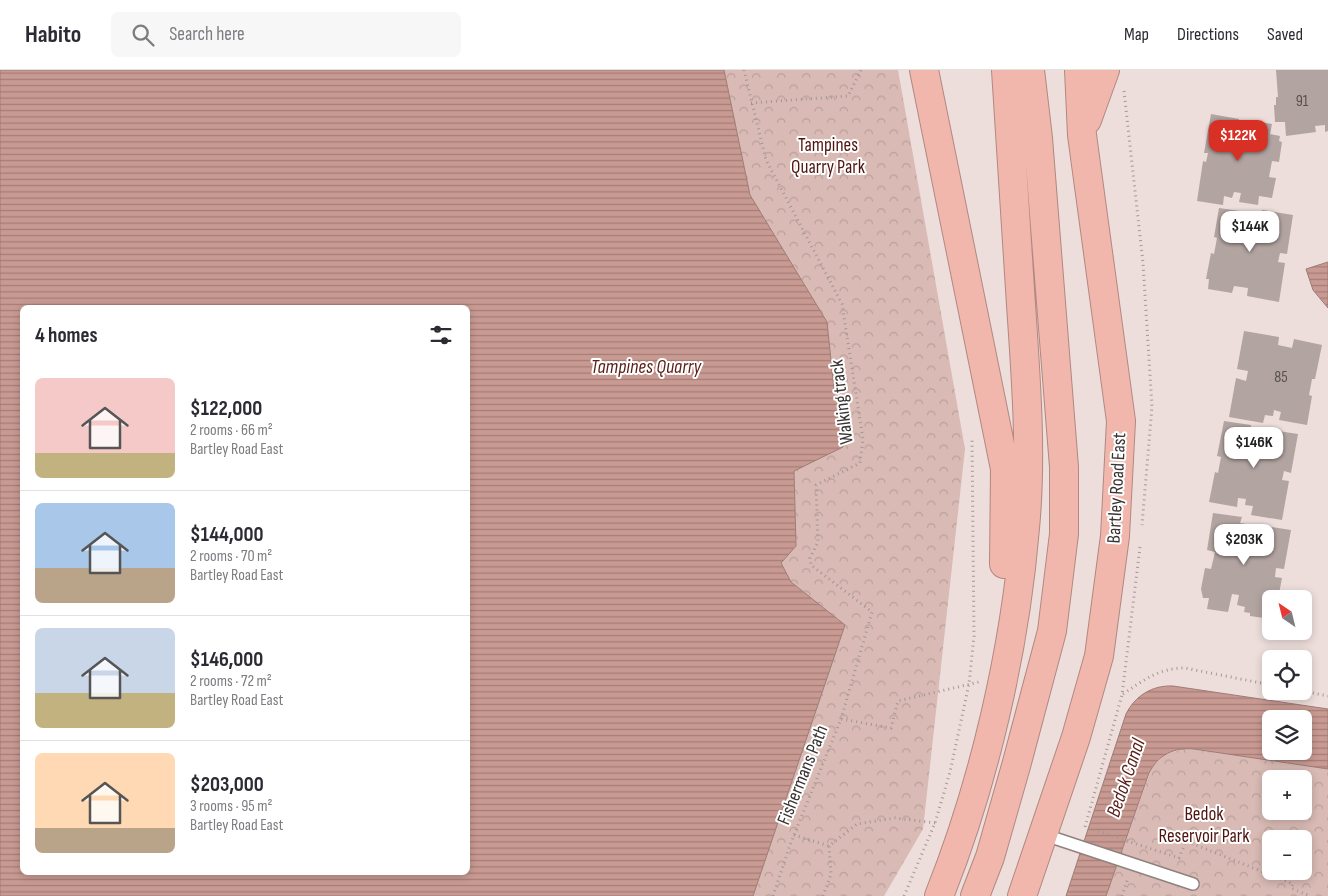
<!DOCTYPE html>
<html lang="en">
<head>
<meta charset="utf-8">
<style>
	:root { --surface:#fff; --page:#f7f7f7; --text:#2b2b33; --muted:#7c7c81; --line:#e1e1e2; --accent:#d93025 }
	body { margin:0; font-family:"Sofia Sans Condensed",sans-serif; background:var(--page); color:var(--text); height:100vh; display:flex; flex-direction:column; font-size:19px; white-space:nowrap }
	* { box-sizing:border-box; margin:0 }
	p { font-size:16px; color:var(--muted) }
	.icon { flex:none; width:28px; height:28px; fill:none; stroke:currentColor; stroke-width:2; stroke-linecap:round; stroke-linejoin:round }
	.map { position:relative; flex:1; overflow:hidden }
	.sheet { position:absolute; left:20px; top:235px; width:450px; height:570px; display:flex; flex-direction:column; background:var(--surface); border-radius:8px; box-shadow:0 2px 8px #0003 }
	.sheet>* { flex:none }
	.needle { width:32px; rotate:325deg }
	.tools { position:absolute; left:1262px; top:520px; display:grid; gap:10px }
	.tools a { display:grid; place-items:center; width:50px; height:50px; border-radius:8px; background:var(--surface); box-shadow:0 2px 8px #0003; font-size:25px }
	.price { position:absolute; translate:-50% -42px; padding:0 11px; border-radius:10px; background:#fff; color:#222; font-size:16px; line-height:32px; filter:drop-shadow(0 1px 2px #0008) }
	.price::after { content:''; position:absolute; left:50%; top:30px; width:15px; height:11px; margin-left:-8px; background:inherit; clip-path:polygon(0 0,100% 0,50% 100%) }
	.price.current { background:var(--accent); color:#fff }
	ul { padding:0; list-style:none }
	li { display:flex; align-items:center; gap:15px; height:125px; padding:0 15px }
	li+li { border-top:1px solid var(--line) }
	li span { display:grid; place-items:center; flex:none; width:140px; height:100px; border-radius:8px; color:#555 }
	li>.icon { margin-inline-start:auto }
	span .icon { width:60px; height:60px; fill:#fffc; stroke-width:1 }
	li b { font-size:21px }
	h2 { display:flex; justify-content:space-between; align-items:center; height:60px; padding:0 15px; font-size:21px }
	header { display:flex; align-items:center; gap:30px; box-sizing:border-box; height:70px; padding:0 25px; background:var(--surface); border-bottom:1px solid var(--line) }
	header strong { font-size:24px }
	nav { display:flex; gap:28px; margin-inline-start:auto; font-size:18px }
	.search { width:350px; height:45px; background:var(--page); display:flex; align-items:center; gap:12px; box-sizing:border-box; padding:0 18px; border-radius:8px; color:var(--muted); font-size:19px }
	.map>svg:first-child { display:block }
	.forest { fill:url(#forest-crowns); fill-rule:evenodd }
	.water { fill:url(#water-rules); stroke:#9e7b76; fill-rule:evenodd }
	.building { fill:#b2a4a1 }
	.lines { fill:none; stroke-linecap:round; stroke-linejoin:round }
	.lane-casing { stroke:#8f827f; stroke-width:14 }
	.highway-casing { stroke:#b18882; stroke-width:30 }
	.path { stroke:#a19794; stroke-width:3; stroke-dasharray:1 4; stroke-linecap:butt }
	.lane { stroke:#fff; stroke-width:11 }
	.highway { stroke:#f1b6ac; stroke-width:28 }
	.labels { text-anchor:middle; dominant-baseline:central; stroke-width:4; stroke-linejoin:round; paint-order:stroke }
	.number-label { font-size:16px; fill:#57504e }
	.park-label { font-size:19px; fill:#4e140f; stroke:#fff }
	.street-label { font-size:19px; fill:#393433; stroke:#fff }
	.water-label { font-size:20px; font-style:italic; fill:#591f18; stroke:#fff }
</style>
</head>
<body>
<header>
<strong>Habito</strong>
<div class="search"><svg class="icon" aria-label="search" viewBox="0 0 24 24"><circle cx="10" cy="10" r="6"/><path d="M15 15l6 6"/></svg>Search here</div>
<nav><a>Map</a><a>Directions</a><a>Saved</a></nav>
</header>
<div class="map">
<svg width="1328" height="826" viewBox="0 0 1328 826">
	<defs>
		<pattern id="forest-crowns" width="20" height="18" patternUnits="userSpaceOnUse" patternTransform="scale(1.25)"><rect width="20" height="18" fill="#d9bab4"/><path d="M2 6a3 3 0 1 1 6 0M12 15a3 3 0 1 1 6 0" fill="none" stroke="#bba09b"/></pattern>
		<pattern id="water-rules" width="6" height="5" patternUnits="userSpaceOnUse" patternTransform="scale(1.25)"><rect width="6" height="5" fill="#c99a92"/><path d="M0 2.5h6" fill="none" stroke="#a47e78"/></pattern>
	</defs>
	<rect width="100%" height="100%" fill="#eddedb"/>
	<path class="forest" d="M 724,0 L 898,0 L 965,379 L 923,759 L 884,826 L 753,826 L 845,555 L 791,512 L 781,493 L 796,476 L 794,400 L 843,377 L 842,333 L 834,319 L 827,252 L 750,125 Z
		M 1187,678 L 1328,699 L 1328,826 L 1106,826 L 1152,697 L 1166,684 ZM 1271,709 L 1304,709 L 1304,741 L 1271,741 ZM 1271,769 L 1304,769 L 1304,801 L 1271,801 Z"/>
	<path class="water" d="M 0,0 L 724,0 L 750,125 L 827,252 L 834,319 L 842,333 L 843,377 L 794,401 L 796,476 L 781,493 L 791,512 L 845,555 L 753,826 L 0,826 ZM 22,238 L 468,238 L 468,802 L 22,802 Z
		M 1328,192 L 1328,238 L 1313,220 L 1306,199 Z
		M 1173,616 L 1328,639 L 1328,699 L 1194,679 C 1174,677 1158,685 1149,703 L 1106,826 L 1066,826 L 1126,644 C 1135,626 1152,615 1173,616 ZM 1271,649 L 1304,649 L 1304,681 L 1271,681 Z"/>
	<path class="building" d="M 1276,0 L 1328,0 L 1328,61 L 1325,62 L 1325,55 L 1315,56 L 1316,62 L 1286,66 L 1285,52 L 1275,52 L 1274,35 L 1276,35 L 1276,27 L 1278,27 Z
		M 1211,44 L 1239,49 L 1237,57 L 1252,59 L 1254,51 L 1272,54 L 1270,64 L 1280,66 L 1279,71 L 1282,72 L 1279,92 L 1272,91 L 1269,107 L 1276,108 L 1272,128 L 1259,126 L 1258,135 L 1239,132 L 1241,123 L 1234,122 L 1232,128 L 1224,126 L 1223,135 L 1197,131 L 1203,91 L 1206,92 L 1208,83 L 1204,83 Z
		M 1219,138 L 1246,142 L 1245,151 L 1252,152 L 1253,147 L 1261,148 L 1262,140 L 1293,145 L 1287,184 L 1280,183 L 1278,192 L 1285,193 L 1279,232 L 1247,226 L 1248,218 L 1234,216 L 1232,223 L 1208,219 L 1209,209 L 1206,209 L 1211,183 L 1214,184 L 1217,168 L 1214,167 Z
		M 1244,261 L 1279,267 L 1278,275 L 1292,278 L 1294,269 L 1322,275 L 1315,309 L 1312,309 L 1309,325 L 1312,326 L 1307,355 L 1279,350 L 1281,342 L 1274,340 L 1273,346 L 1265,345 L 1263,353 L 1229,347 L 1236,308 L 1246,311 L 1248,301 L 1237,299 Z
		M 1224,351 L 1251,355 L 1250,364 L 1265,367 L 1266,359 L 1298,364 L 1291,403 L 1284,401 L 1282,410 L 1289,411 L 1282,450 L 1251,445 L 1253,436 L 1245,435 L 1246,429 L 1238,428 L 1237,437 L 1209,432 L 1215,402 L 1218,403 L 1221,387 L 1217,386 Z
		M 1213,443 L 1242,447 L 1240,453 L 1246,454 L 1245,460 L 1258,462 L 1259,455 L 1291,460 L 1284,499 L 1276,498 L 1275,507 L 1282,508 L 1278,529 L 1271,529 L 1271,549 L 1250,546 L 1250,543 L 1244,542 L 1245,537 L 1237,535 L 1239,525 L 1232,524 L 1228,542 L 1207,539 L 1209,528 L 1203,528 L 1201,519 L 1205,498 L 1211,499 L 1215,482 L 1207,480 Z"/>
	<g class="lines">
		<defs>
			<path id="lane" d="M 1045,765 L 1193,814"/>
			<path id="highway" d="M 924,0 L 1005,399 L 1004,494
				M 1087,50 L 1105,0
				M 939,826 C 984,714 1015,579 1025,458 C 1032,385 1026,309 1021,235 C 1016,157 1011,78 1006,0
				M 975,826 L 990,787 L 1016,696 L 1052,561 L 1064,464 L 1064,397 L 1038,68 L 1030,0
				M 1022,826 L 1076,667 L 1099,586 L 1115,466 L 1121,351 L 1082,65 L 1079,0"/>
		</defs>
		<use href="#lane" class="lane-casing"/>
		<use href="#highway" class="highway-casing"/>
		<path class="path" d="M 744,0 L 766,90 L 842,234 L 863,369 L 860,393 L 816,415 L 818,472 L 810,488 L 811,495 L 872,542 L 841,649
			M 1124,21 L 1143,193 L 1152,337 L 1142,455
			M 751,33 L 848,26 L 861,0
			M 1140,477 L 1122,625 L 1085,757 L 1179,788 L 1186,771 L 1293,814 L 1291,818 L 1310,826
			M 1303,621 L 1328,626
			M 1123,624 C 1144,610 1159,598 1185,598 L 1271,615
			M 794,765 L 829,776
			M 773,826 L 790,775 L 841,649 L 891,658 L 898,631 L 979,612
			M 823,826 L 831,804 L 829,776 L 857,754 L 895,748 L 936,753
			M 904,826 L 935,753 L 950,702 L 969,614 L 974,566 L 972,367
			M 1122,826 L 1128,808"/>
		<use href="#lane" class="lane"/>
		<use href="#highway" class="highway"/>
	</g>
	<g class="labels">
		<g class="number-label">
			<text x="1302" y="31">91</text>
			<text x="1281" y="307">85</text>
		</g>
		<g class="park-label">
			<text x="828" y="75">Tampines<tspan x="828" dy="22">Quarry Park</tspan></text>
			<text x="1204" y="744">Bedok<tspan x="1204" dy="22">Reservoir Park</tspan></text>
		</g>
		<g class="street-label">
			<text transform="translate(842 332) rotate(-97)">Walking track</text>
			<text transform="translate(1117 418) rotate(-87)">Bartley Road East</text>
			<text transform="translate(803 705) rotate(-68)">Fishermans Path</text>
		</g>
		<g class="water-label">
			<text x="646" y="297">Tampines Quarry</text>
			<text transform="translate(1126 708) rotate(-71)">Bedok Canal</text>
		</g>
	</g>
</svg>
<div class="tools">
<a><svg class="needle" viewBox="-14 -14 28 28"><path d="M0-13l5 13h-10z" fill="#e53935"/><path d="M0 13l5-13h-10z" fill="#7c7c81"/></svg></a>
<a><svg class="icon" aria-label="locate" viewBox="0 0 24 24"><circle cx="12" cy="12" r="6"/><path d="M12 2v4M12 18v4M2 12h4M18 12h4"/></svg></a>
<a><svg class="icon" aria-label="layers" viewBox="0 0 24 24"><path d="M12 4l9 5-9 5-9-5zM3 14l9 5 9-5"/></svg></a>
<a>+</a>
<a>−</a>
</div>
<b class="price current" style="left:1238px;top:92px">$122K</b>
<b class="price" style="left:1250px;top:183px">$144K</b>
<b class="price" style="left:1254px;top:399px">$146K</b>
<b class="price" style="left:1244px;top:496px">$203K</b>
<section class="sheet">
<h2>4 homes<svg class="icon" aria-label="filters" viewBox="0 0 24 24"><path d="M4 7h16M4 17h16"/><circle cx="9" cy="7" r="2"/><circle cx="15" cy="17" r="2"/></svg></h2>
<ul>
<li><span style="background:linear-gradient(#f6c9c9 75%,#c2b280 0)"><svg class="icon" aria-label="home" viewBox="0 0 24 24"><path d="M3 11l9-7 9 7M6 9v11h12V9"/></svg></span><div><b>$122,000</b><p>2 rooms · 66 m²</p><p>Bartley Road East</p></div></li>
<li><span style="background:linear-gradient(#a9c7e8 65%,#b9a48a 0)"><svg class="icon" aria-label="home" viewBox="0 0 24 24"><path d="M3 11l9-7 9 7M6 9v11h12V9"/></svg></span><div><b>$144,000</b><p>2 rooms · 70 m²</p><p>Bartley Road East</p></div></li>
<li><span style="background:linear-gradient(#c9d6e8 65%,#c2b280 0)"><svg class="icon" aria-label="home" viewBox="0 0 24 24"><path d="M3 11l9-7 9 7M6 9v11h12V9"/></svg></span><div><b>$146,000</b><p>2 rooms · 72 m²</p><p>Bartley Road East</p></div></li>
<li><span style="background:linear-gradient(#ffd9b3 75%,#b9a48a 0)"><svg class="icon" aria-label="home" viewBox="0 0 24 24"><path d="M3 11l9-7 9 7M6 9v11h12V9"/></svg></span><div><b>$203,000</b><p>3 rooms · 95 m²</p><p>Bartley Road East</p></div></li>
</ul>
</section>
</div>
</body>
</html>
